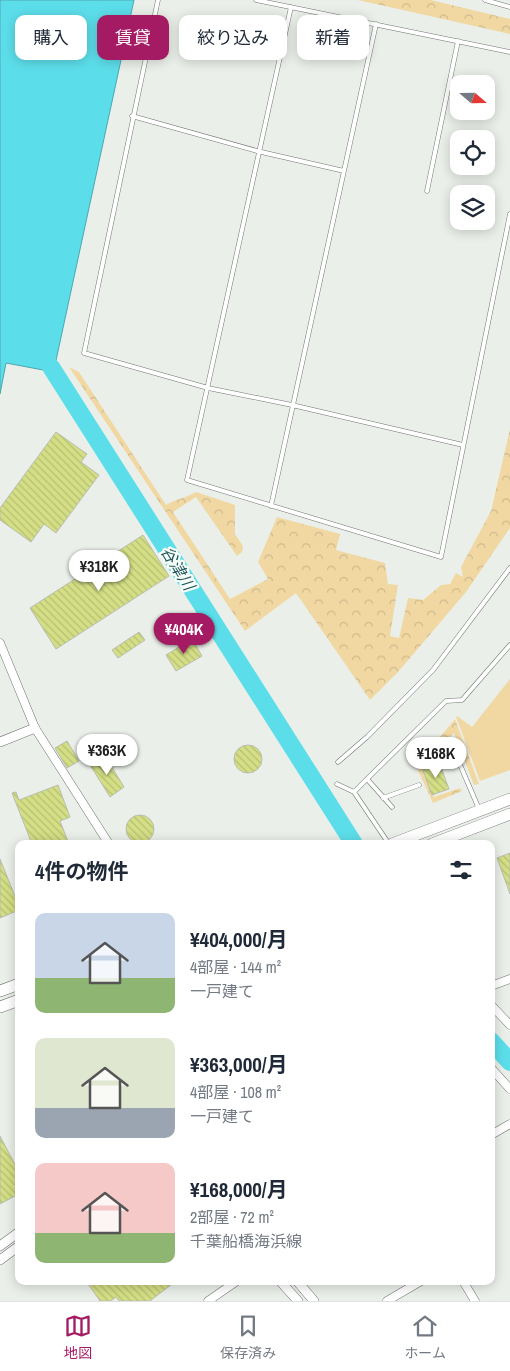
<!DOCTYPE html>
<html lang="ja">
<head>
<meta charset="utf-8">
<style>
	:root { --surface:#fff; --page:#f2f2f3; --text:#1f2937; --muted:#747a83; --line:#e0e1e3; --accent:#a41b63 }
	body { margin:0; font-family:"Archivo Narrow","Noto Sans JP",sans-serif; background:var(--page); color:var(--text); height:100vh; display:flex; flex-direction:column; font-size:19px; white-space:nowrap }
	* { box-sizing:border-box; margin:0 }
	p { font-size:16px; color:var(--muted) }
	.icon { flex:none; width:28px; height:28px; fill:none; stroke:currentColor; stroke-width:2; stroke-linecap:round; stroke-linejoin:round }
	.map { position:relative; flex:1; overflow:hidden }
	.panel { position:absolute; left:15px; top:840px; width:480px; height:445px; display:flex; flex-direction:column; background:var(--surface); border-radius:10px; box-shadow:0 2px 12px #0003 }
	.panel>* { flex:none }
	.top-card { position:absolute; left:15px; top:15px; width:480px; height:45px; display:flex; gap:10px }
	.needle { width:32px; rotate:110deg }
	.tools { position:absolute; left:450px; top:75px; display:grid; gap:10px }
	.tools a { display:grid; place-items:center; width:45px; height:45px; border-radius:10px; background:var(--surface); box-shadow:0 2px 12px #0003; font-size:25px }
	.price { position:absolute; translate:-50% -42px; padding:0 11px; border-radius:18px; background:#fff; color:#222; font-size:16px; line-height:32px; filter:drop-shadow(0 1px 2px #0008) }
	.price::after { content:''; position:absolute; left:50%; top:30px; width:15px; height:11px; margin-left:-8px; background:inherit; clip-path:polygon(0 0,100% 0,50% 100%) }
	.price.on { background:var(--accent); color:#fff }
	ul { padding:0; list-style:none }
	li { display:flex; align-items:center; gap:15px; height:125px; padding:0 20px }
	li span { display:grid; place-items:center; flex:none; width:140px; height:100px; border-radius:10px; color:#555 }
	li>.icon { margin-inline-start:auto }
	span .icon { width:60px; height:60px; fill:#fffc; stroke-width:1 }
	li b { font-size:21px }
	h2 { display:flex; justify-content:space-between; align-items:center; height:60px; padding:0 20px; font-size:21px }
	.pill { padding:0 18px; border-radius:10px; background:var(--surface); box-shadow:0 2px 12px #0003; font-size:18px; line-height:45px }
	.pill.on { background:var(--accent); color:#fff }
	.tabs { display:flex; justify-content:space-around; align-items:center; height:70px; border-top:1px solid var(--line); background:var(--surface); font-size:14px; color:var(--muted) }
	.tabs a { display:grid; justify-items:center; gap:2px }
	.tabs .on { color:var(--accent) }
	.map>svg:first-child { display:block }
	.grass { fill:#f1d8a3 }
	.forest { fill:url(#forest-crowns) }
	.water { fill:#5cdeea; stroke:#4ca7af }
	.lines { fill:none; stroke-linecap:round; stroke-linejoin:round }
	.river { stroke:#5cdeea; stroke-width:18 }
	.building { fill:url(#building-back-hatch); stroke:#babcb4 }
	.service-casing { stroke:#707570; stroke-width:5 }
	.minor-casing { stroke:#707570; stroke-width:9 }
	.tertiary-casing { stroke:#707570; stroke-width:10 }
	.primary-casing { stroke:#707570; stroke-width:12 }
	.service { stroke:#fff; stroke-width:4 }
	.minor { stroke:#fff; stroke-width:8 }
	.tertiary { stroke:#fff; stroke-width:9 }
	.primary { stroke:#fff; stroke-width:11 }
	.labels { text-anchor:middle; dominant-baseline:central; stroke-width:4.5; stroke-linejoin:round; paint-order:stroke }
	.water-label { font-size:16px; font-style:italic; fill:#21585e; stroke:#f7fdf7 }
</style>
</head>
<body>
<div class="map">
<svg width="510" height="1301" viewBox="0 0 510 1301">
	<defs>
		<pattern id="forest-crowns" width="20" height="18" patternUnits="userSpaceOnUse" patternTransform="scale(1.25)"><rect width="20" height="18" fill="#f1d8a3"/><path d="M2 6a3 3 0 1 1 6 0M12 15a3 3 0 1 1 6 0" fill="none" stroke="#ceb98c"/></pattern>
		<pattern id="building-back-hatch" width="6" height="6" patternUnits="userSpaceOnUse" patternTransform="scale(1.25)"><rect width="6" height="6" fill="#d4df85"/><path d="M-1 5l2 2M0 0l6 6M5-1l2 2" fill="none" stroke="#b6bf73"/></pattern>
	</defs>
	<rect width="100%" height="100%" fill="#eaf0e9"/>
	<path class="grass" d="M 510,679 L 510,770 L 480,781 L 456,717 L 457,716 L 472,727 Z"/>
	<path class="forest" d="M 358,0 L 431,0 L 510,19 L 510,34 Z
		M 69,367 L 79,372 L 166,505 C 175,499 184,499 196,492 L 235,505 L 235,534 L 243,546 L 242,552 L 237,556 L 196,497 L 173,512 L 230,599 L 268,579 L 258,562 L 277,517 L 340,534 L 336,550 L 385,563 L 388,584 L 398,585 L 390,636 L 399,638 L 408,598 L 423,600 L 441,585 L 450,584 L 456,573 L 463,577 L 461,567 L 491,511 L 510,429 L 510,528 L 466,592 L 399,671 L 370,700 L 296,593 L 245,631 Z
		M 455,719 L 479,784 L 474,785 L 454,733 L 421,767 L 434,797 L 460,788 L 462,791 L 433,803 L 416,766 Z"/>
	<path class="water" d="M 0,0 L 134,0 L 55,365 L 43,370 L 6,363 L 0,394 Z"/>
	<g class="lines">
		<path class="river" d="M 51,367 L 354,844
			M 491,1041 L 510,1062"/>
	</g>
	<path class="building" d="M 56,432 L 87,454 L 81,462 L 99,475 L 56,533 L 44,524 L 31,542 L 0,520 L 0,508 Z
		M 143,535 L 169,576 L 56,649 L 30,608 Z
		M 139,632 L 145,640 L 118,658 L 112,650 Z
		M 192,639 L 202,656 L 176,671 L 166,655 Z
		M 67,741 L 79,761 L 67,768 L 55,748 Z
		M234 759a14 14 0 1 1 28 0a14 14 0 1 1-28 0Z
		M 105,756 L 124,787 L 110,797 L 90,765 Z
		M 439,762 L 449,789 L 432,795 L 422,768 Z
		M 58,785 L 70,817 L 60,821 L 69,844 L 32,844 L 12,793 L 16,792 L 19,800 Z
		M126 829a14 14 0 1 1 28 0a14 14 0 1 1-28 0Z
		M 510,853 L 510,894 L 497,858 Z
		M 0,859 L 19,906 L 19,910 L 0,918 Z
		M 0,1136 L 19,1172 L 19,1194 L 0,1204 Z
		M 86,1281 L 176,1281 L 150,1301 L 119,1301 L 116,1297 L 111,1301 L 100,1301 Z"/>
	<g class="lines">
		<defs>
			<path id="service" d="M 158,0 L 84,353 L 208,388 L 292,405 L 463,445
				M 256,0 L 510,52
				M 485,0 L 510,7
				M 291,7 L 187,480 L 441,557 L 510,214
				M 132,116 L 257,151 L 344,171
				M 427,191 L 458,41
				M 271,506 L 376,24
				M 455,753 L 479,809
				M 338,762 L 367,737 L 433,670 L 510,568
				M 337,784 L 354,792 L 389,844
				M 354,792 L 367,779
				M 383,798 L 419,785
				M 392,807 L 367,779 L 446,701 L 462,700 L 510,645"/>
			<path id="minor" d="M 0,643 L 35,728 L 109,844
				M 491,986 L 510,979
				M 491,1005 L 510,1025
				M 491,1068 L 510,1089
				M 491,1135 L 510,1124
				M 463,1281 L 475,1301
				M 208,1301 L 237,1281
				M 387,1301 L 421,1281"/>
			<path id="tertiary" d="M 0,742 L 35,728
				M 0,1246 L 19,1232
				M 0,1260 L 19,1246
				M 280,1281 L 298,1301
				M 297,1281 L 314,1301"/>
			<path id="primary" d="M 392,844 L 510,799
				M 432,844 L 510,814
				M 0,991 L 19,984
				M 0,1007 L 19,1000"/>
		</defs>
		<use href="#service" class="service-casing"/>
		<use href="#minor" class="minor-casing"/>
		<use href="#tertiary" class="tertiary-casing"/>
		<use href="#primary" class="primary-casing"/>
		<use href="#service" class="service"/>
		<use href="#minor" class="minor"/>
		<use href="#tertiary" class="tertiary"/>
		<use href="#primary" class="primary"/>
	</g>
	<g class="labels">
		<g class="water-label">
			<text transform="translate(178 568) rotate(58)">谷津川</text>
		</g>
	</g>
</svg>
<div class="tools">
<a><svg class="needle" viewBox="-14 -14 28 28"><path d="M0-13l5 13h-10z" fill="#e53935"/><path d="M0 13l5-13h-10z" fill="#747a83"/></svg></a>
<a><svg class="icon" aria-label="locate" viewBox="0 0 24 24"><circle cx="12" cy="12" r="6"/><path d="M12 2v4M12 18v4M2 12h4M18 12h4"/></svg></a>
<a><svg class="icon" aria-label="layers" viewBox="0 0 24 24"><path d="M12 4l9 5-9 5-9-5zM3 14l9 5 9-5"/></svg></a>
</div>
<b class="price" style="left:99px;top:592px">¥318K</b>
<b class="price on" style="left:184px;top:655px">¥404K</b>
<b class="price" style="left:107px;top:776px">¥363K</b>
<b class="price" style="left:436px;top:779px">¥168K</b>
<div class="top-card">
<a class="pill">購入</a>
<a class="pill on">賃貸</a>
<a class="pill">絞り込み</a>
<a class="pill">新着</a>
</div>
<section class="panel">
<h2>4件の物件<svg class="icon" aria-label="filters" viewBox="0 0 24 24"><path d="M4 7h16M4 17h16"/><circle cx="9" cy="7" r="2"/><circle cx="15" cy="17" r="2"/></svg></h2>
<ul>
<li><span style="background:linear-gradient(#c9d6e8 65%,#8fb573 0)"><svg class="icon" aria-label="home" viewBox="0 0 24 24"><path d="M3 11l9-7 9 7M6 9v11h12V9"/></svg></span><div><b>¥404,000/月</b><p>4部屋 · 144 m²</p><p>一戸建て</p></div></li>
<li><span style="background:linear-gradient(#dfe7d0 70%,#9aa5b1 0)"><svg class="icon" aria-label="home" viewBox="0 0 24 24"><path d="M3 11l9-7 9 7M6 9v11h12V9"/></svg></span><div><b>¥363,000/月</b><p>4部屋 · 108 m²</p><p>一戸建て</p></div></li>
<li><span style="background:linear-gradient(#f6c9c9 70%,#8fb573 0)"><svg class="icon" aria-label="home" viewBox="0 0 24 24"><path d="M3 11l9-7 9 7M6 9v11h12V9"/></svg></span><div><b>¥168,000/月</b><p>2部屋 · 72 m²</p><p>千葉船橋海浜線</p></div></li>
</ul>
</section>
</div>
<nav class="tabs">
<a class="on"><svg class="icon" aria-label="map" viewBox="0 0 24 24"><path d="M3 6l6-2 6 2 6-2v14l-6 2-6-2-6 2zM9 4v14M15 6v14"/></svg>地図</a>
<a><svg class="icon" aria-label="saved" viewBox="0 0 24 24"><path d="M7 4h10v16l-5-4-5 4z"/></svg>保存済み</a>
<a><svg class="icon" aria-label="home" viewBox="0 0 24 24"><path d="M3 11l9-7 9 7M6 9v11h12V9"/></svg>ホーム</a>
</nav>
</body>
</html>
